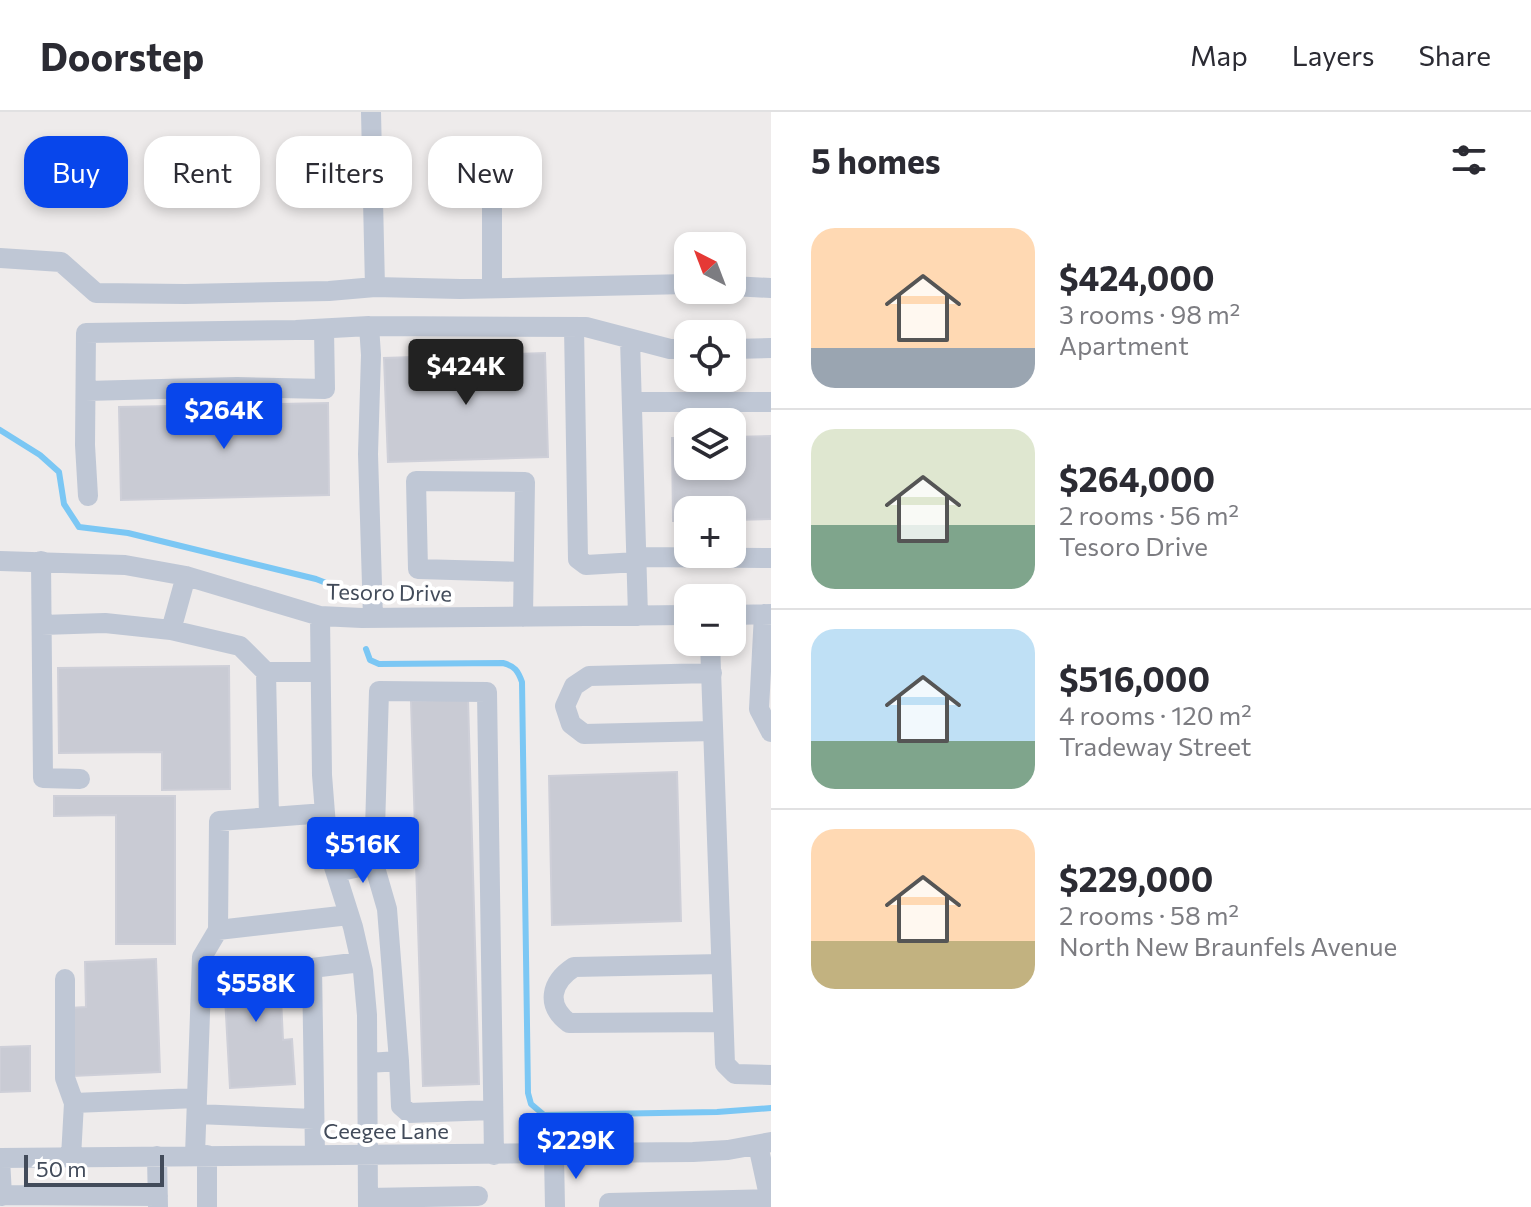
<!DOCTYPE html>
<html lang="en">
<head>
<meta charset="utf-8">
<style>
	:root { --surface:#fff; --page:#f2f2f3; --text:#2b2b33; --muted:#7c7c81; --line:#e1e1e2; --accent:#0846eb }
	body { margin:0; font-family:Commissioner,sans-serif; background:var(--page); color:var(--text); height:100vh; display:flex; flex-direction:column; font-size:30px; white-space:nowrap }
	* { box-sizing:border-box; margin:0 }
	p { font-size:26px; color:var(--muted) }
	.icon { flex:none; width:44px; height:44px; fill:none; stroke:currentColor; stroke-width:2; stroke-linecap:round; stroke-linejoin:round }
	.map { position:relative; flex:1; overflow:hidden }
	.sheet { display:flex; flex-direction:column; background:var(--surface); width:760px }
	.sheet>* { flex:none }
	.top-card { position:absolute; left:24px; top:24px; width:626px; height:72px; display:flex; gap:16px }
	.needle { width:52px; rotate:318deg }
	.controls { position:absolute; left:674px; top:120px; display:grid; gap:16px }
	.controls a { display:grid; place-items:center; width:72px; height:72px; border-radius:16px; background:var(--surface); box-shadow:0 4px 12px #0003; font-size:40px }
	.scale { position:absolute; left:24px; bottom:20px; width:140px; box-sizing:border-box; padding-left:8px; border:4px solid #424b5a; border-top:0; font-size:22px; line-height:28px; white-space:nowrap; color:#424b5a; -webkit-text-stroke:6px #fff; paint-order:stroke }
	.price { position:absolute; translate:-50% -68px; padding:0 18px; border-radius:8px; background:var(--accent); color:#fff; font-size:26px; line-height:52px; filter:drop-shadow(0 2px 4px #0008) }
	.price::after { content:''; position:absolute; left:50%; top:48px; width:24px; height:18px; margin-left:-12px; background:inherit; clip-path:polygon(0 0,100% 0,50% 100%) }
	.price.on { background:#222; color:#fff }
	ul { padding:0; list-style:none }
	li { display:flex; align-items:center; gap:24px; height:200px; padding:0 40px }
	li+li { border-top:2px solid var(--line) }
	li span { display:grid; place-items:center; flex:none; width:224px; height:160px; border-radius:24px; color:#555 }
	li>.icon { margin-inline-start:auto }
	span .icon { width:96px; height:96px; fill:#fffc; stroke-width:1 }
	li b { font-size:34px }
	h2 { display:flex; justify-content:space-between; align-items:center; height:96px; padding:0 40px; font-size:34px }
	.pill { padding:0 28px; border-radius:24px; background:var(--surface); box-shadow:0 4px 12px #0003; font-size:28px; line-height:72px }
	.pill.on { background:var(--accent); color:#fff }
	header { display:flex; align-items:center; gap:48px; box-sizing:border-box; height:112px; padding:0 40px; background:var(--surface); border-bottom:2px solid var(--line) }
	header strong { font-size:38px }
	nav { display:flex; gap:44px; margin-inline-start:auto; font-size:28px }
	main { display:flex; flex:1; min-height:0 }
	.map>svg:first-child { display:block }
	.water { fill:#7bc7f4 }
	.lines { fill:none; stroke-linecap:round; stroke-linejoin:round }
	.stream { stroke:#7bc7f4; stroke-width:6 }
	.building { fill:#c9cbd4; stroke:#cecfd8; stroke-width:2 }
	.minor { stroke:#bfc7d5; stroke-width:20 }
	.labels { text-anchor:middle; dominant-baseline:central; stroke-width:8; stroke-linejoin:round; paint-order:stroke }
	.street-label { font-size:22px; fill:#424b5a; stroke:#fff }
</style>
</head>
<body>
<header>
<strong>Doorstep</strong>
<nav><a>Map</a><a>Layers</a><a>Share</a></nav>
</header>
<main>
<div class="map">
<svg width="771" height="1095" viewBox="0 0 771 1095">
	<rect width="100%" height="100%" fill="#eeebeb"/>
	<path class="water" d="M 97,26 L 100,28 L 100,49 L 97,51 L 51,52 L 49,50 L 51,27 Z"/>
	<g class="lines">
		<path class="stream" d="M 0,318 L 40,343 L 59,360 L 64,392 L 79,415 L 128,421 L 316,467 L 334,474 L 342,484
			M 366,537 L 370,548 L 379,552 L 503,551 C 515,554 518,559 522,570 L 528,981 L 531,992 L 544,1003 L 717,1000 L 771,996"/>
	</g>
	<path class="building" d="M 545,241 L 548,345 L 388,350 L 384,246 Z
		M 328,291 L 329,383 L 121,388 L 119,295 Z
		M 771,324 L 771,407 L 732,408 L 732,398 L 688,398 L 688,409 L 673,409 L 672,326 L 688,326 L 688,354 L 732,354 L 732,325 Z
		M 229,554 L 230,677 L 162,678 L 162,640 L 59,641 L 58,556 Z
		M 468,587 L 479,972 L 423,974 L 411,589 Z
		M 677,660 L 681,809 L 552,813 L 549,664 Z
		M 54,684 L 175,684 L 175,832 L 116,832 L 116,703 L 54,704 Z
		M 279,845 L 283,928 L 292,927 L 295,972 L 230,976 L 223,848 Z
		M 156,847 L 160,960 L 73,964 L 70,896 L 86,895 L 85,850 Z
		M 30,934 L 30,979 L 0,980 L 0,935 Z"/>
	<g class="lines">
		<path class="minor" d="M 371,0 L 375,175
			M 0,146 L 61,150 L 96,181 L 185,182 L 329,179 L 375,175 L 460,177 L 688,172
			M 732,174 L 771,176
			M 492,176 L 492,83
			M 369,214 L 586,215 L 670,237 L 688,237
			M 574,215 L 578,447 L 586,453 L 637,450
			M 630,227 L 638,504
			M 732,237 L 771,236
			M 86,279 L 237,275 L 325,277 L 324,217
			M 632,290 L 771,290
			M 88,384 L 85,333 L 86,221 L 296,218 L 369,214 L 371,243 L 368,342 L 373,506
			M 637,445 L 771,446
			M 0,449 L 125,453 L 186,464 L 320,504 L 362,506 L 688,503
			M 41,449 L 43,666 L 80,667
			M 764,502 L 759,597 L 771,620
			M 732,503 L 771,502
			M 320,504 L 322,663 L 326,714 L 334,755 L 353,815 L 363,859 L 367,903 L 368,1095
			M 523,505 L 525,370 L 416,369 L 418,457 L 523,460
			M 42,513 L 105,511 L 171,518 L 240,534 L 266,560
			M 171,518 L 186,464
			M 710,530 L 725,952 L 735,962 L 771,963
			M 712,561 L 589,564 L 574,574 L 565,594 L 571,612 L 584,622 L 713,619
			M 325,701 L 219,709 L 218,818 L 349,803
			M 269,705 L 266,560 L 320,560
			M 374,752 L 379,579 L 487,580 L 494,1043
			M 336,760 L 374,752 L 387,797 L 399,949 L 368,951
			M 721,852 L 574,855 C 551,870 545,893 569,911 L 723,910
			M 65,867 L 65,966 L 74,991
			M 399,949 L 401,994 L 409,1001 L 493,998
			M 197,1002 L 314,1007
			M 758,1033 L 770,1088
			M 315,1042 L 312,856 L 361,850
			M 195,1043 L 202,845 L 218,818
			M 207,1043 L 207,1095
			M 554,1043 L 555,1095
			M 157,1044 L 158,1095
			M 71,1045 L 74,991 L 197,986
			M 0,1083 L 158,1084
			M 2,1084 L 0,1046 L 693,1040 L 728,1038 L 771,1030
			M 368,1086 L 478,1084
			M 609,1095 L 609,1091 L 771,1087"/>
	</g>
	<g class="labels">
		<g class="street-label">
			<text transform="translate(389 480) rotate(1)">Tesoro Drive</text>
			<text x="386" y="1018">Ceegee Lane</text>
		</g>
	</g>
</svg>
<div class="controls">
<a><svg class="needle" viewBox="-14 -14 28 28"><path d="M0-13l5 13h-10z" fill="#e53935"/><path d="M0 13l5-13h-10z" fill="#7c7c81"/></svg></a>
<a><svg class="icon" aria-label="locate" viewBox="0 0 24 24"><circle cx="12" cy="12" r="6"/><path d="M12 2v4M12 18v4M2 12h4M18 12h4"/></svg></a>
<a><svg class="icon" aria-label="layers" viewBox="0 0 24 24"><path d="M12 4l9 5-9 5-9-5zM3 14l9 5 9-5"/></svg></a>
<a>+</a>
<a>−</a>
</div>
<div class="scale">50 m</div>
<b class="price on" style="left:466px;top:295px">$424K</b>
<b class="price" style="left:224px;top:339px">$264K</b>
<b class="price" style="left:363px;top:773px">$516K</b>
<b class="price" style="left:256px;top:912px">$558K</b>
<b class="price" style="left:576px;top:1069px">$229K</b>
<div class="top-card">
<a class="pill on">Buy</a>
<a class="pill">Rent</a>
<a class="pill">Filters</a>
<a class="pill">New</a>
</div>
</div>
<section class="sheet">
<h2>5 homes<svg class="icon" aria-label="filters" viewBox="0 0 24 24"><path d="M4 7h16M4 17h16"/><circle cx="9" cy="7" r="2"/><circle cx="15" cy="17" r="2"/></svg></h2>
<ul>
<li><span style="background:linear-gradient(#ffd9b3 75%,#9aa5b1 0)"><svg class="icon" aria-label="home" viewBox="0 0 24 24"><path d="M3 11l9-7 9 7M6 9v11h12V9"/></svg></span><div><b>$424,000</b><p>3 rooms · 98 m²</p><p>Apartment</p></div></li>
<li><span style="background:linear-gradient(#dfe7d0 60%,#7fa58c 0)"><svg class="icon" aria-label="home" viewBox="0 0 24 24"><path d="M3 11l9-7 9 7M6 9v11h12V9"/></svg></span><div><b>$264,000</b><p>2 rooms · 56 m²</p><p>Tesoro Drive</p></div></li>
<li><span style="background:linear-gradient(#bfe0f5 70%,#7fa58c 0)"><svg class="icon" aria-label="home" viewBox="0 0 24 24"><path d="M3 11l9-7 9 7M6 9v11h12V9"/></svg></span><div><b>$516,000</b><p>4 rooms · 120 m²</p><p>Tradeway Street</p></div></li>
<li><span style="background:linear-gradient(#ffd9b3 70%,#c2b280 0)"><svg class="icon" aria-label="home" viewBox="0 0 24 24"><path d="M3 11l9-7 9 7M6 9v11h12V9"/></svg></span><div><b>$229,000</b><p>2 rooms · 58 m²</p><p>North New Braunfels Avenue</p></div></li>
</ul>
</section>
</main>
</body>
</html>
